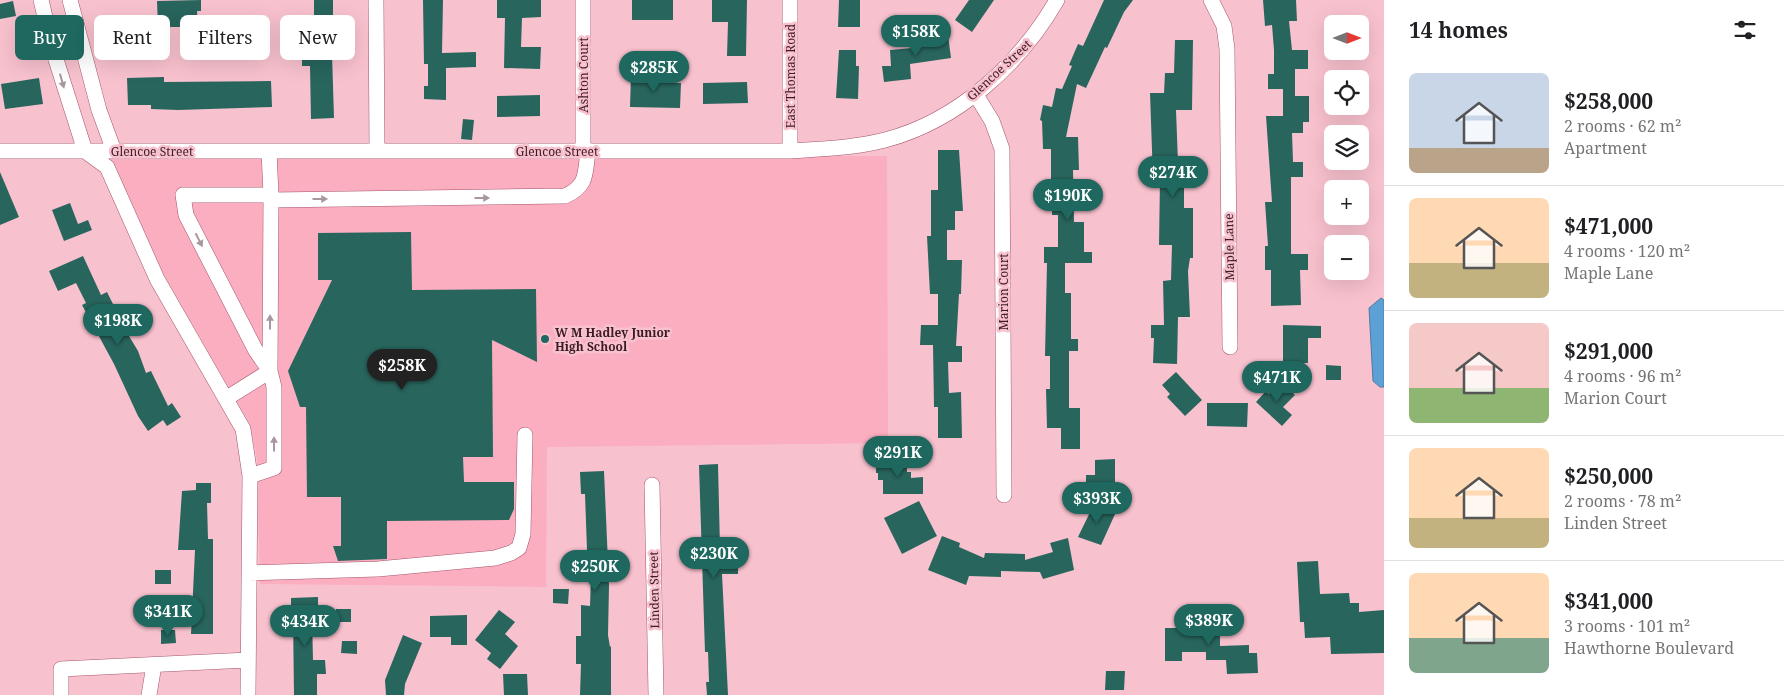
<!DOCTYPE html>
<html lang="en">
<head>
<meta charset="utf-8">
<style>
	:root { --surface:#fff; --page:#f6f6f6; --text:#202124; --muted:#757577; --line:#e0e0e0; --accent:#1f685f }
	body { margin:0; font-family:"Noto Serif",serif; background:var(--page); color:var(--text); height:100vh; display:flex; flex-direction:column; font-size:19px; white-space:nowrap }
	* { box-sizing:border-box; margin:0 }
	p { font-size:16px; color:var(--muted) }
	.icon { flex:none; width:28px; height:28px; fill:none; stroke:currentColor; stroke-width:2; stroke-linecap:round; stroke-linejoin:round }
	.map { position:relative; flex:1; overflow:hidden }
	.drawer { display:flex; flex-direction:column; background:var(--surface); width:400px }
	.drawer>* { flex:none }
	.hud { position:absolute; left:15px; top:15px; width:475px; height:45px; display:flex; gap:10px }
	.needle { width:32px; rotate:90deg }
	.buttons { position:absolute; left:1324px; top:15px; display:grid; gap:10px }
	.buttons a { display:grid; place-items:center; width:45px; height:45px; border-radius:8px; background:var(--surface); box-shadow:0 5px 20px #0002; font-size:25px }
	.price { position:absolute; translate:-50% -42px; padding:0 11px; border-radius:18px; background:var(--accent); color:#fff; font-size:16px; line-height:32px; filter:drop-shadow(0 1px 2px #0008) }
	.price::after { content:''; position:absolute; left:50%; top:30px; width:15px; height:11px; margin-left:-8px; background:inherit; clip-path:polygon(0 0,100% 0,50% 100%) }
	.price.on { background:#222; color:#fff }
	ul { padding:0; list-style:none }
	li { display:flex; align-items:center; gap:15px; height:125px; padding:0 25px }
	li+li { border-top:1px solid var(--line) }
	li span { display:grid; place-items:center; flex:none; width:140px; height:100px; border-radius:8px; color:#555 }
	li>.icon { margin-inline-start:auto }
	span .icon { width:60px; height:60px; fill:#fffc; stroke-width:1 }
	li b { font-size:21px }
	h2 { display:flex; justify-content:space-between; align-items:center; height:60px; padding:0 25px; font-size:21px }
	.tag { padding:0 18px; border-radius:8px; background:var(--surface); box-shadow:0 5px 20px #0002; font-size:18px; line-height:45px }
	.tag.on { background:var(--accent); color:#fff }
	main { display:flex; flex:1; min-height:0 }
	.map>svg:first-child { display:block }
	.built { fill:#fcaec1 }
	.water { fill:#5ca1d5; stroke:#5379a0 }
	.building { fill:#28655d }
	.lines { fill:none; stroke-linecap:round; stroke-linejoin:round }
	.minor-casing { stroke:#a5556b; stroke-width:16 }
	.minor { stroke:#fff; stroke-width:15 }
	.oneway { fill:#a8989d }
	.poi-dot { fill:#1f685f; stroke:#f8c1ce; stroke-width:2 }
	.labels { text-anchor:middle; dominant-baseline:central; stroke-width:5; stroke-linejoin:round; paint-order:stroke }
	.street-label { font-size:12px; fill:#3d1b25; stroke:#f8c1ce }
	.poi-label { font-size:12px; font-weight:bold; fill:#3d1b25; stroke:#f8c1ce; text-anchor:start }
</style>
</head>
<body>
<main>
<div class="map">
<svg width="1384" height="695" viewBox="0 0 1384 695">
	<rect width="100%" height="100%" fill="#f8c1ce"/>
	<path class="built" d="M 887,156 L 888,443 L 547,447 L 546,587 L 260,584 L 257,460 L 250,424 L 142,236 L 110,158 Z"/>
	<path class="water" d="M 1381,298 L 1384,300 L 1384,387 L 1380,387 L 1373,381 L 1369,308 Z"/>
	<path class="building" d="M 201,0 L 201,11 L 197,11 L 198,27 L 158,27 L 157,1 Z
		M 314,0 L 333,0 L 333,22 L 331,22 L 334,118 L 311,119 L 310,66 L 302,66 L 302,37 L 314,37 Z
		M 423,0 L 443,0 L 442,53 L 476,52 L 476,67 L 446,68 L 446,100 L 424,99 L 424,86 L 428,86 L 428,64 L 424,64 Z
		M 497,0 L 541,0 L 541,17 L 522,18 L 521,47 L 541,47 L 540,69 L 504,68 L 505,18 L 497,18 Z
		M 632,0 L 673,0 L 673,20 L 632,20 Z
		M 712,0 L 747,0 L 746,56 L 727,56 L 728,22 L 712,22 Z
		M 839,0 L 860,0 L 860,27 L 838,27 Z
		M 969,0 L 994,0 L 972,32 L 955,20 Z
		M 1104,0 L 1133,0 L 1124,12 L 1107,48 L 1105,47 L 1086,88 L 1077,84 L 1066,137 L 1078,137 L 1079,170 L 1073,170 L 1074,222 L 1084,222 L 1084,252 L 1092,252 L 1092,263 L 1065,263 L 1065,293 L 1071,293 L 1071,339 L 1078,339 L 1078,351 L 1069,351 L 1069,408 L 1080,408 L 1080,449 L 1061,449 L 1061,428 L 1047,428 L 1046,389 L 1050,389 L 1050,356 L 1045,356 L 1047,263 L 1044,263 L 1044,247 L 1058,247 L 1058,215 L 1052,215 L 1052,205 L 1048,205 L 1048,181 L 1051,180 L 1051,149 L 1043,149 L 1042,121 L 1040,120 L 1043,105 L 1052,107 L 1056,88 L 1062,89 L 1072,66 L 1069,65 L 1078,44 L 1083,46 Z
		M 1263,0 L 1296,0 L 1297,21 L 1289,21 L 1292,50 L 1308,50 L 1308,69 L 1295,69 L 1295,96 L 1309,96 L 1309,122 L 1303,122 L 1303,133 L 1292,133 L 1293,162 L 1303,162 L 1303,177 L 1291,177 L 1291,254 L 1308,254 L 1308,270 L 1300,270 L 1301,305 L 1271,306 L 1271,270 L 1265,270 L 1265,246 L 1268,246 L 1265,202 L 1272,202 L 1266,116 L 1283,116 L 1283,89 L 1268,89 L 1268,74 L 1274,74 L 1274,50 L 1272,25 L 1265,26 Z
		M 13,1 L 16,16 L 0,19 L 0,4 Z
		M 948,35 L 951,58 L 910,64 L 911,79 L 884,82 L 882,66 L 891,66 L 890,50 L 912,48 L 911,41 Z
		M 1175,40 L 1193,40 L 1192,110 L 1176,110 L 1178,163 L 1194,163 L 1194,179 L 1184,179 L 1184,208 L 1193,208 L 1193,258 L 1190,258 L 1188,271 L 1190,317 L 1178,317 L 1177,364 L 1153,363 L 1154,338 L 1151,338 L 1151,325 L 1164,325 L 1163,281 L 1171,280 L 1172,245 L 1159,245 L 1160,179 L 1153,179 L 1150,93 L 1164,93 L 1165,73 L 1174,73 Z
		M 839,50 L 856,50 L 856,66 L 859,66 L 858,99 L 836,98 Z
		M 631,75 L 649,75 L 649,82 L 681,83 L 680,108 L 630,107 Z
		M 164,77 L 164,82 L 271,81 L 272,107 L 178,110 L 151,109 L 151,105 L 128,105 L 127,78 Z
		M 39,78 L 43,104 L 5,109 L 1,84 Z
		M 747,82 L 748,103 L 703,104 L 703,83 Z
		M 540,95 L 540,116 L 497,117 L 497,96 Z
		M 463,119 L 474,120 L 472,140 L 461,139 Z
		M 938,150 L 959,150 L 963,211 L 955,211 L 955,230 L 947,230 L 947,260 L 962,260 L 961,294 L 959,294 L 956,346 L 962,346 L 962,362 L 948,362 L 949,393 L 961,392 L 962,438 L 938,438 L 938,407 L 934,407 L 933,345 L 920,345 L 921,325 L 938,325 L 938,294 L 930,294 L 927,236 L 931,236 L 931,190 L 938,190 Z
		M 0,172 L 19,217 L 0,225 Z
		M 70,203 L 78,224 L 88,220 L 92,230 L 64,241 L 52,210 Z
		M 411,232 L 412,290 L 536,289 L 537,362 L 492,340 L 493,457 L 463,457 L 464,482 L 514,482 L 514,509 L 509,520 L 387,521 L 387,559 L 338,561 L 333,546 L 341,546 L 341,497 L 307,497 L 306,407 L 300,407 L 288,371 L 332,280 L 318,280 L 318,233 Z
		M 83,256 L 101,295 L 107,292 L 114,306 L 110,308 L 120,328 L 123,326 L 138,351 L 146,373 L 151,371 L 168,406 L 172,403 L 181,417 L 167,426 L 163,420 L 148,431 L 138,416 L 114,364 L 82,305 L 86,303 L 76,283 L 58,291 L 49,271 Z
		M 1283,325 L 1321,326 L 1321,338 L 1308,338 L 1308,363 L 1283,363 Z
		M 1326,365 L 1341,366 L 1341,380 L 1326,380 Z
		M 1176,372 L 1202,400 L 1185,416 L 1167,397 L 1170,394 L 1162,385 Z
		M 1281,381 L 1295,395 L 1283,407 L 1292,415 L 1282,426 L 1256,402 L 1266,391 L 1269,394 Z
		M 1207,403 L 1248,403 L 1247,427 L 1207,426 Z
		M 876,459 L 907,459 L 907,472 L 911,472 L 911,478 L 923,477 L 923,494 L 883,494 L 883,480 L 878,480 L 878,473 L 876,473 Z
		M 1115,459 L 1115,492 L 1086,492 L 1086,475 L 1095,475 L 1095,460 Z
		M 718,464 L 720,548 L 738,548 L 738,574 L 722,574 L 728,695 L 707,695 L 706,682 L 709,682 L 708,652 L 705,652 L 699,465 Z
		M 604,471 L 609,586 L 608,635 L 610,647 L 611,646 L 611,695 L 580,695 L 581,664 L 576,664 L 576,636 L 581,636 L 581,605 L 590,606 L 591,577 L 577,578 L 576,551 L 587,550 L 585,494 L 581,494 L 580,472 Z
		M 196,483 L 211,483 L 211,503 L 207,503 L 208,539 L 213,539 L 213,634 L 191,634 L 195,550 L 178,550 L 182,491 L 196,490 Z
		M 919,501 L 937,536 L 902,554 L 884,518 Z
		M 1095,502 L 1116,512 L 1101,545 L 1078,537 Z
		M 942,536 L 960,543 L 959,547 L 984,558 L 985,553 L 1025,554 L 1025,560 L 1053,552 L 1050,543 L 1068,538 L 1074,570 L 1043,579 L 1040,572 L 1001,571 L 1001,577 L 969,576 L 966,585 L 928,570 Z
		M 1318,561 L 1320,594 L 1349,593 L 1350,603 L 1359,603 L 1359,612 L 1384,610 L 1384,653 L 1331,654 L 1330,637 L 1305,638 L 1304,622 L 1300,622 L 1297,562 Z
		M 155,570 L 171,570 L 171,584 L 155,584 Z
		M 553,589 L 569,589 L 568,604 L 553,603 Z
		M 318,597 L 318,618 L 312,618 L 313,660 L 325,660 L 326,674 L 317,674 L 317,695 L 294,695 L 293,615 L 291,615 L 291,598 Z
		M 336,609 L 351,609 L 351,622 L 336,622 Z
		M 499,610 L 515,622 L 505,634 L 518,646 L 500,669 L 487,659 L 491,653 L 475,640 Z
		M 467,615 L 467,645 L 451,645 L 451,637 L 430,637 L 430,616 Z
		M 1194,615 L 1220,615 L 1220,646 L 1249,645 L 1249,653 L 1257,653 L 1258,673 L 1227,674 L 1226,660 L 1206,660 L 1206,652 L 1182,652 L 1182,661 L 1165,661 L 1165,628 L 1194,628 Z
		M 161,630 L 175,630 L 176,643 L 161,644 Z
		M 403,635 L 422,643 L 405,684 L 404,695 L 386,695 L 385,680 Z
		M 342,641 L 357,641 L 357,654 L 341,653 Z
		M 1106,671 L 1125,671 L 1124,690 L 1105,690 Z
		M 503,674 L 527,674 L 528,695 L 504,695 Z"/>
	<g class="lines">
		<defs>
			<path id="minor" d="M 41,0 L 52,47 L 85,151 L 107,167 L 157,279 L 243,429 L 250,476 L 248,695
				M 70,0 L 99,110 L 114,151
				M 376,0 L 377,151
				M 583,0 L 583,150
				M 790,0 L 790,151
				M 1211,0 L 1224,26 L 1227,49 L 1230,347
				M 976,95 L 992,121 L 1002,149 L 1004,495
				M 0,151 L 790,151 C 822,149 854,148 885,140 C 958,121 1020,64 1057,0
				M 271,200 L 565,196 C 588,186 585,173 588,150
				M 270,371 L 256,351 L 186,215 L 183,195 L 271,195
				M 227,398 L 270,371
				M 250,476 L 274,468 L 274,387 L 270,371 L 271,195 L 269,151
				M 652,485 L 656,695
				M 249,573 L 378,569 L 495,558 L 511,553 L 519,548 L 523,534 L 525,435
				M 61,695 L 61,669 L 248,660
				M 149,695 L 154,665"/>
		</defs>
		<use href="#minor" class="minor-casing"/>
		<use href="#minor" class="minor"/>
	</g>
	<defs><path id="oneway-solid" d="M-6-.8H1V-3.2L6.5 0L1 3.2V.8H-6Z" transform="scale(1.25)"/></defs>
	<g class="oneway">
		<use href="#oneway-solid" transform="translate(62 81) rotate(74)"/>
		<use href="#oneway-solid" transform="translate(482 198)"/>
		<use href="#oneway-solid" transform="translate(320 199)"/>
		<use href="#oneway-solid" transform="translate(199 240) rotate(63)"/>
		<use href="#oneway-solid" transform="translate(270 322) rotate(-90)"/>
		<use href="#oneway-solid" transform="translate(274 444) rotate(-90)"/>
	</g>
	<circle class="poi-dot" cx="545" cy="339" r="5"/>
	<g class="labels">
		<g class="street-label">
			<text transform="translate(999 70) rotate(-43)">Glencoe Street</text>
			<text transform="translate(583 75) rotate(-90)">Ashton Court</text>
			<text transform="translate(790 76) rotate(-90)">East Thomas Road</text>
			<text x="152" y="151">Glencoe Street</text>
			<text x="557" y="151">Glencoe Street</text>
			<text transform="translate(1229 247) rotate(-91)">Maple Lane</text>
			<text transform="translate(1003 292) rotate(-90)">Marion Court</text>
			<text transform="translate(654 590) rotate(-91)">Linden Street</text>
		</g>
		<g class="poi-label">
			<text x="555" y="332">W M Hadley Junior<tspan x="555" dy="14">High School</tspan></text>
		</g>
	</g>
</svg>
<div class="buttons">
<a><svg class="needle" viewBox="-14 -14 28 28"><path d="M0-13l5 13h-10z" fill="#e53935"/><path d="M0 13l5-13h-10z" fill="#757577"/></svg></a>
<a><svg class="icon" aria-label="locate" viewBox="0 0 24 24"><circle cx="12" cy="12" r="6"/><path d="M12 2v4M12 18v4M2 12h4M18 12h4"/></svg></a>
<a><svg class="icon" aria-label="layers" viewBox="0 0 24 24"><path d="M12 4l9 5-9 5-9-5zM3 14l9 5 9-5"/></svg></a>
<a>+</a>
<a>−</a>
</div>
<b class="price" style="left:916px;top:57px">$158K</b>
<b class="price" style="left:654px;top:93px">$285K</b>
<b class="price" style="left:1173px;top:198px">$274K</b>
<b class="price" style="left:1068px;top:221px">$190K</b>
<b class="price" style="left:118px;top:346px">$198K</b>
<b class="price on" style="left:402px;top:391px">$258K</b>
<b class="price" style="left:1277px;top:403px">$471K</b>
<b class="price" style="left:898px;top:478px">$291K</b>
<b class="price" style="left:1097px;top:524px">$393K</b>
<b class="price" style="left:714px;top:579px">$230K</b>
<b class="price" style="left:595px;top:592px">$250K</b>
<b class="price" style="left:168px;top:637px">$341K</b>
<b class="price" style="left:1209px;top:646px">$389K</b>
<b class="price" style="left:305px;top:647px">$434K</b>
<div class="hud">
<a class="tag on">Buy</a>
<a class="tag">Rent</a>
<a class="tag">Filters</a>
<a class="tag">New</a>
</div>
</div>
<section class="drawer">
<h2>14 homes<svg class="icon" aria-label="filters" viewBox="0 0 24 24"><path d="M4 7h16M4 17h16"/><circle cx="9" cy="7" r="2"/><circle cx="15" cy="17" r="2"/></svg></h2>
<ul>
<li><span style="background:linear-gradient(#c9d6e8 75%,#b9a48a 0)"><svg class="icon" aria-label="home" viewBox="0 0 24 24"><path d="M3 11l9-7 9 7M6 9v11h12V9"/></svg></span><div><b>$258,000</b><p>2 rooms · 62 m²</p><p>Apartment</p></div></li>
<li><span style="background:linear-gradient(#ffd9b3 65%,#c2b280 0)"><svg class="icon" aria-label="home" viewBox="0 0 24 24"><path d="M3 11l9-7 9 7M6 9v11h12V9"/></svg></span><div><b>$471,000</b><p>4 rooms · 120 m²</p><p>Maple Lane</p></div></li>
<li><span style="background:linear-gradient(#f6c9c9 65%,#8fb573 0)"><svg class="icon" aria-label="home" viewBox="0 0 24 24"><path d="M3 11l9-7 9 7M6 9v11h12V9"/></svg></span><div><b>$291,000</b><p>4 rooms · 96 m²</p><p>Marion Court</p></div></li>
<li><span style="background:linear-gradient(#ffd9b3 70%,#c2b280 0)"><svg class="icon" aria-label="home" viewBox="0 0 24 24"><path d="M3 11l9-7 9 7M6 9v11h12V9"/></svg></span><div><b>$250,000</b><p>2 rooms · 78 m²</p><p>Linden Street</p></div></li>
<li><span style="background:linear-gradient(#ffd9b3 65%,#7fa58c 0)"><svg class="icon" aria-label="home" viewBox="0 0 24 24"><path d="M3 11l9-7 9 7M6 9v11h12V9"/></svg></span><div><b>$341,000</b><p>3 rooms · 101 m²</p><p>Hawthorne Boulevard</p></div></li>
</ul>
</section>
</main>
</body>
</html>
